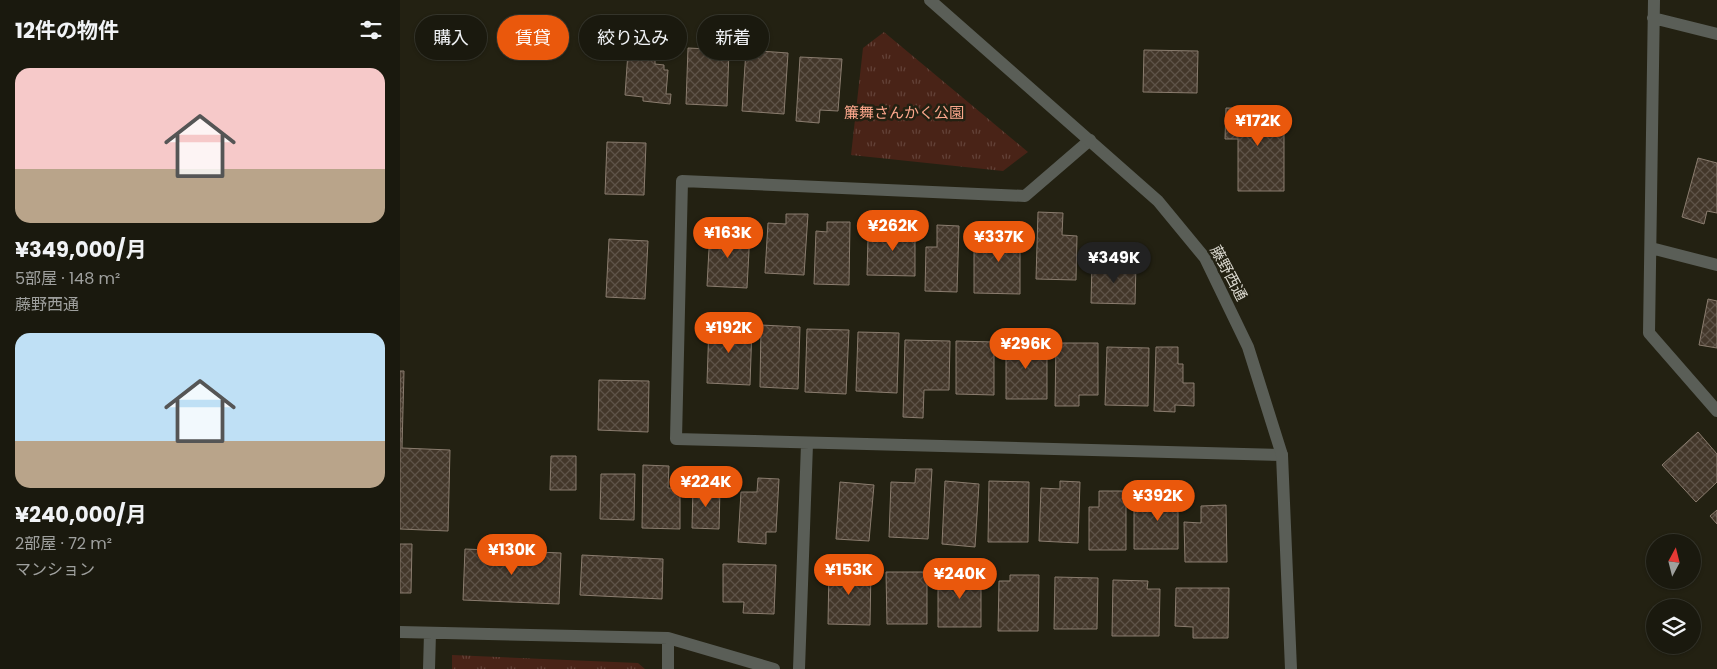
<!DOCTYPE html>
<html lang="ja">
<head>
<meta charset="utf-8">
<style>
	:root { --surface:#1a190e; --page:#27261c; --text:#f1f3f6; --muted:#9fa09e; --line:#38382e; --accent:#ea580c }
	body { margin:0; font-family:Poppins,"Noto Sans JP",sans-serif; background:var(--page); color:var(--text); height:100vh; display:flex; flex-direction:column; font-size:19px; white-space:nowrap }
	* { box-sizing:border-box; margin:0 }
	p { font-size:16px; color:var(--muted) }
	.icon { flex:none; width:28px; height:28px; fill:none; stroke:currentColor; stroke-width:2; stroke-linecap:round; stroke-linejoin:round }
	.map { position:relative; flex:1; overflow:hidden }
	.side { display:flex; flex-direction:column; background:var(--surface); width:400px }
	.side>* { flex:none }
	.hud { position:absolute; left:15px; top:15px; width:475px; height:45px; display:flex; gap:10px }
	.needle { width:32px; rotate:7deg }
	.controls { position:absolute; left:1246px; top:534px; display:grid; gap:10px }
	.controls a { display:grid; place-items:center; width:55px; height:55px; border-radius:50%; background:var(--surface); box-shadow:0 1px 4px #0004,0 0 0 1px var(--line); font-size:25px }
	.price { position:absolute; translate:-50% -42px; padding:0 11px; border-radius:18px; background:var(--accent); color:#fff; font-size:16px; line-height:32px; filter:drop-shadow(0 1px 2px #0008) }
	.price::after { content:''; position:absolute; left:50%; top:30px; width:15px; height:11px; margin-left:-8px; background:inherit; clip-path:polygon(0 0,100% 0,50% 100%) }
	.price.on { background:#222; color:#fff }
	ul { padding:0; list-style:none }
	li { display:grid; align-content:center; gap:10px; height:265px; padding:0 15px }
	li span { display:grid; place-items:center; height:155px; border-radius:15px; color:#555 }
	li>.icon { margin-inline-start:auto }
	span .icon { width:90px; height:90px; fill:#fffc; stroke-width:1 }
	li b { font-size:21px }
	h2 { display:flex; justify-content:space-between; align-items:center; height:60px; padding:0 15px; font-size:21px }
	.tag { padding:0 18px; border-radius:22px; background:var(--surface); box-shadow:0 1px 4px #0004,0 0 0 1px var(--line); font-size:18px; line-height:45px }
	.tag.on { background:var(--accent); color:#fff }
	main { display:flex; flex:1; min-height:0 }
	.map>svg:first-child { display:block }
	.park { fill:url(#park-tufts) }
	.building { fill:url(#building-cross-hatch); stroke:#8a7c6e }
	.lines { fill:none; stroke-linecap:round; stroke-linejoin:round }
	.minor { stroke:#5a5e57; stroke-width:12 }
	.tertiary { stroke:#5a5e57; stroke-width:12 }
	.labels { text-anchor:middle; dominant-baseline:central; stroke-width:5; stroke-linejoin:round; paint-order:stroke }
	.park-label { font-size:15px; fill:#fca78c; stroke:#232112 }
	.street-label { font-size:15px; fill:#dcdad1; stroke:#232112 }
</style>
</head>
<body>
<main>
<section class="side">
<h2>12件の物件<svg class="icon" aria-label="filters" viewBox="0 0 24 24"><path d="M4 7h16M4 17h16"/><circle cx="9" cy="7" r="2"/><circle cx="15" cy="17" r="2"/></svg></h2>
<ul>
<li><span style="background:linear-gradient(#f6c9c9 65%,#b9a48a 0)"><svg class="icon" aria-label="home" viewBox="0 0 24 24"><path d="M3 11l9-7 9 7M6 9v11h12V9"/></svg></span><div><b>¥349,000/月</b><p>5部屋 · 148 m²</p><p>藤野西通</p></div></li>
<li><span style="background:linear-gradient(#bfe0f5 70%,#b9a48a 0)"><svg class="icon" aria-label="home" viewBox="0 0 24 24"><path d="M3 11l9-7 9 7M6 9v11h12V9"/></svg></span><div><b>¥240,000/月</b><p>2部屋 · 72 m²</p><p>マンション</p></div></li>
</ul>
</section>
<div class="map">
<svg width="1317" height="669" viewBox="0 0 1317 669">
	<defs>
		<pattern id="park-tufts" width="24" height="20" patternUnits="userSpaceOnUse" patternTransform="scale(1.25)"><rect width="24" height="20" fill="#492317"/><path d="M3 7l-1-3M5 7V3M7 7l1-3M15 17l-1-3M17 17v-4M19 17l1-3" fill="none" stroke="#634238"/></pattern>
		<pattern id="building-cross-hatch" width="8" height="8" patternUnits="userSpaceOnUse" patternTransform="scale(1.25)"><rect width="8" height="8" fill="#43372a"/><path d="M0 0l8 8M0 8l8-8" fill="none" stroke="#5e5348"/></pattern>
	</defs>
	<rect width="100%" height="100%" fill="#232112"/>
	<path class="park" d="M 484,32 L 628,152 L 603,171 L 451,155 L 463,48 Z
		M 52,655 L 238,663 L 245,669 L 52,669 Z"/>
	<path class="building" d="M 288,48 L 329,50 L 327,106 L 286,104 Z
		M 346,50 L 388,53 L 384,114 L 342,111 Z
		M 744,50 L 798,51 L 797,93 L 743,92 Z
		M 228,52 L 255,55 L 255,64 L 264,65 L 264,70 L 268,70 L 266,94 L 271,94 L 270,104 L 243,101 L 243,97 L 225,95 Z
		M 400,57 L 442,59 L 438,111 L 420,110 L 419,123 L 396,121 Z
		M 826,108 L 884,109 L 884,191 L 838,191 L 838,139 L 825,139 Z
		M 207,142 L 246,143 L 244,195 L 205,194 Z
		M 1298,158 L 1317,163 L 1317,213 L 1307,211 L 1304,224 L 1282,217 Z
		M 638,212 L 663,213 L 662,235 L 677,236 L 676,280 L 636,279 Z
		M 386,214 L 408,214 L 404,275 L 365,273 L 368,223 L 386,224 Z
		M 427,222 L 450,222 L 449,285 L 414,284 L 416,231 L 427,232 Z
		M 481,225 L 515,226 L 515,276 L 467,275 L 468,238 L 481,238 Z
		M 537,225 L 559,226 L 557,292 L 525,291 L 526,247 L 537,247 Z
		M 595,227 L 620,227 L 620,294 L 574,293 L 574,243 L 595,243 Z
		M 310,230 L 350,232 L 347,288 L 307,286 Z
		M 209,239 L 248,241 L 245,299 L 206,297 Z
		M 692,263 L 736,264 L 735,304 L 691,303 Z
		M 1308,299 L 1317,301 L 1317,348 L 1299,345 Z
		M 309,324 L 352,326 L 350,385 L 307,383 Z
		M 361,325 L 400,327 L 398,389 L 360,387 Z
		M 407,329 L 449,330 L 446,394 L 405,392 Z
		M 458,332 L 499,333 L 497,393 L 456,391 Z
		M 505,340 L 550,341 L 549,390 L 524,390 L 523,418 L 503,417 Z
		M 556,341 L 594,342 L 594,395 L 556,394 Z
		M 606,341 L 647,341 L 647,399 L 606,399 Z
		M 656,343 L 698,343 L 698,395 L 679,395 L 679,406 L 655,406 Z
		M 707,347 L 749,348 L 748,406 L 705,405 Z
		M 756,347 L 778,347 L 778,364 L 783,364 L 783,383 L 794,383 L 794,406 L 775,405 L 775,412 L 754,411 Z
		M 0,371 L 4,371 L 2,448 L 50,450 L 48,531 L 0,529 Z
		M 199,380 L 249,381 L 248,432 L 198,430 Z
		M 1298,432 L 1317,454 L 1317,482 L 1296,502 L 1262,465 Z
		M 151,456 L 176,456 L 176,490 L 150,490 Z
		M 243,465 L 269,466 L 268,488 L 280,489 L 280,529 L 242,528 Z
		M 516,469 L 532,469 L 528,539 L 489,537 L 491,482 L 515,483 Z
		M 201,474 L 235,474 L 234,520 L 200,519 Z
		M 358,478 L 379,479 L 376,532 L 366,532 L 366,544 L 338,542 L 341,492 L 357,492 Z
		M 545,481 L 579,484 L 575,547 L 542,544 Z
		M 589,481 L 629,482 L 628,542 L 588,542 Z
		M 660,481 L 680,482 L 678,543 L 639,541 L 641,488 L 660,489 Z
		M 440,482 L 474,485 L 469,541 L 436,539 Z
		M 293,488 L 320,489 L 319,529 L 292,528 Z
		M 751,489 L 778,489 L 778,549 L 734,549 L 734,509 L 752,509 Z
		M 699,491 L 726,491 L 726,550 L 689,550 L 689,507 L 699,507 Z
		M 826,505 L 827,562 L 785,562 L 784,522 L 801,523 L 801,506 Z
		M 1317,510 L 1317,524 L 1310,516 Z
		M 0,544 L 12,544 L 11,593 L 0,593 Z
		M 65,549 L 161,553 L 159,604 L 63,600 Z
		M 182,555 L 263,559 L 262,599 L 180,595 Z
		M 323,564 L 376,565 L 374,614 L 343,613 L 344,602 L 323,602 Z
		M 429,567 L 471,568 L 470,625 L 428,624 Z
		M 486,572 L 527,572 L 527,624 L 487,624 Z
		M 538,573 L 581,573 L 581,627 L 538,627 Z
		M 610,575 L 639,575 L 638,631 L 598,631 L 599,581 L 610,581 Z
		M 655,577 L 698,578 L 697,629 L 654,629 Z
		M 713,580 L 748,581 L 747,589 L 760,589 L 759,636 L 712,636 Z
		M 776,588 L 829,588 L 828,638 L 793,638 L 793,627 L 775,626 Z"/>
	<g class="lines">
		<path class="minor" d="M 1254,0 L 1249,333 L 1317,411
			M 1253,18 L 1317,34
			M 690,140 L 625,196 L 282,181 L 276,439 L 882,455
			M 1251,248 L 1317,265
			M 0,632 L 268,638 L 374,669
			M 268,638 L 268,669
			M 29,669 L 30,633
			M 399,669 L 407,444"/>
		<path class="tertiary" d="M 530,0 L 758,201 L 805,258 L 848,347 L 882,455 L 891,669"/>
	</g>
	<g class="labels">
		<g class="park-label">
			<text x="504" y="112">簾舞さんかく公園</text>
		</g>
		<g class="street-label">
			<text transform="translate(829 273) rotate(62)">藤野西通</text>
		</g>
	</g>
</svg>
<div class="controls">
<a><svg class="needle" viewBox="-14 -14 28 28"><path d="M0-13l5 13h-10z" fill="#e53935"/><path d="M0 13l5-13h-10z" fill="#9fa09e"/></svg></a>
<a><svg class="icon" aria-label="layers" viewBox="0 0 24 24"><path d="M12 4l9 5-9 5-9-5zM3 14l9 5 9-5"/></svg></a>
</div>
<b class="price" style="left:858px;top:147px">¥172K</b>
<b class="price" style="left:493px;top:252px">¥262K</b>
<b class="price" style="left:328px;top:259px">¥163K</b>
<b class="price" style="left:599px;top:263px">¥337K</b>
<b class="price on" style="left:714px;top:284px">¥349K</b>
<b class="price" style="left:329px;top:354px">¥192K</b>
<b class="price" style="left:626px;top:370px">¥296K</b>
<b class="price" style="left:306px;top:508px">¥224K</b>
<b class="price" style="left:758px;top:522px">¥392K</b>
<b class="price" style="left:112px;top:576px">¥130K</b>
<b class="price" style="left:449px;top:596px">¥153K</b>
<b class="price" style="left:560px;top:600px">¥240K</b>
<div class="hud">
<a class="tag">購入</a>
<a class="tag on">賃貸</a>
<a class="tag">絞り込み</a>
<a class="tag">新着</a>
</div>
</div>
</main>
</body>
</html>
